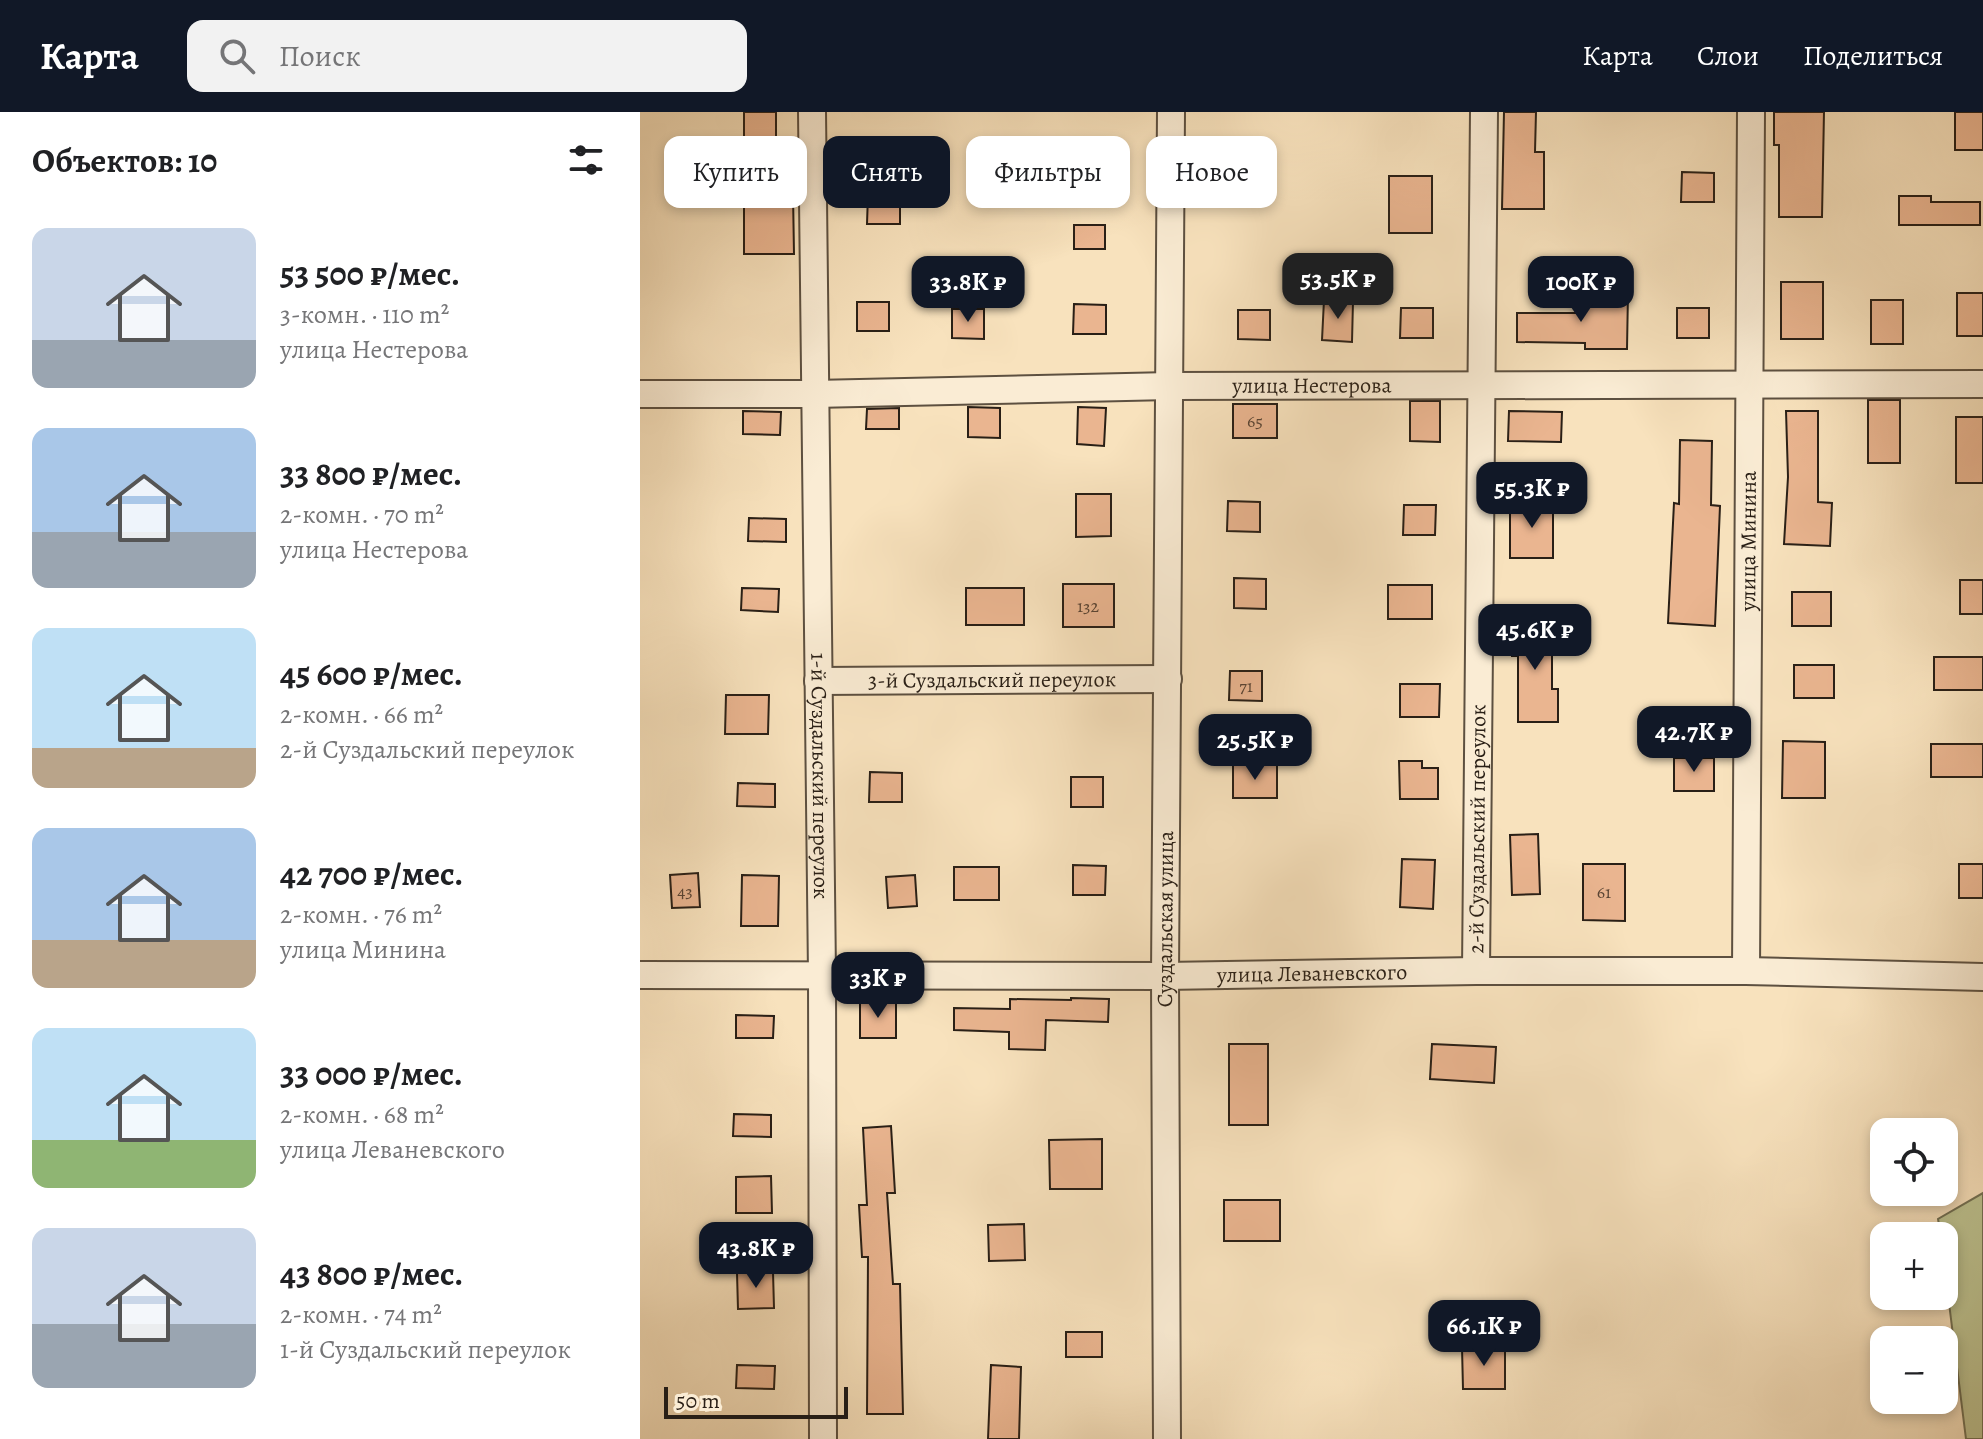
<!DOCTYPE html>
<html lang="ru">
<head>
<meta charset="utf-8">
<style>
	:root { --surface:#fff; --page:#f2f2f2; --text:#202124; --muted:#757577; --accent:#111827 }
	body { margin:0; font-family:Alegreya,serif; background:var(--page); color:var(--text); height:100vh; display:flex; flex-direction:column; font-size:30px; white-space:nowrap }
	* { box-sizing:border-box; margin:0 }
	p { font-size:26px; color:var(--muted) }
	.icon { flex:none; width:44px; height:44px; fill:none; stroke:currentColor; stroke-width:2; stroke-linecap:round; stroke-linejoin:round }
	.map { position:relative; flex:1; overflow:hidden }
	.panel { display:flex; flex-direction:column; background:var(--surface); width:640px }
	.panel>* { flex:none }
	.guide { position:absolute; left:24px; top:24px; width:760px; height:72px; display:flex; gap:16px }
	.controls { position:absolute; left:1230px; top:1006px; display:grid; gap:16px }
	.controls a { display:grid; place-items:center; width:88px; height:88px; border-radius:16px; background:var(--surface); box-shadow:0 4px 12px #0003; font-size:40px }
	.scale { position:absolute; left:24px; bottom:20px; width:184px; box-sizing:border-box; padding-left:8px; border:4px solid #291f16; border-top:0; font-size:22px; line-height:28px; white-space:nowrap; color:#291f16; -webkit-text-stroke:6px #faecd4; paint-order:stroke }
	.price { position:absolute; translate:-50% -68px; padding:0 18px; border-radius:16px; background:var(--accent); color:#fff; font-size:26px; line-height:52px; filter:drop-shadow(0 2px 4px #0008) }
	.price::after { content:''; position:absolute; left:50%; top:48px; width:24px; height:18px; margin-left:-12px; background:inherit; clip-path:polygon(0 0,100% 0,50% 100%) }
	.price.current { background:#222; color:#fff }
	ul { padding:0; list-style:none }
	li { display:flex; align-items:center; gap:24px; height:200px; padding:0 32px }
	li span { display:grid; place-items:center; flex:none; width:224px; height:160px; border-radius:16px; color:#555 }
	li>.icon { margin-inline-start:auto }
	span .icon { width:96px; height:96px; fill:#fffc; stroke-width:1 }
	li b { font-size:34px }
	h2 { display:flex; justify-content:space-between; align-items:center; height:96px; padding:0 32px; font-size:34px }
	.chip { padding:0 28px; border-radius:16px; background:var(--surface); box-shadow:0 4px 12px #0003; font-size:28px; line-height:72px }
	.chip.current { background:var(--accent); color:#fff }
	header { display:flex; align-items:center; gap:48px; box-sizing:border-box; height:112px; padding:0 40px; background:var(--accent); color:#fff }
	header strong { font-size:38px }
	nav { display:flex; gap:44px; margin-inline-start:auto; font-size:28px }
	.search { width:560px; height:72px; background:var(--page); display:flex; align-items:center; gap:20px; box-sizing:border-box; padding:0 28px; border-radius:16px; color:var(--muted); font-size:30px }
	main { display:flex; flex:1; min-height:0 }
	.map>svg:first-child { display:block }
	.green { fill:#bdc391; stroke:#737154; stroke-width:2 }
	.building { fill:#eab590; stroke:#291f16; stroke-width:2 }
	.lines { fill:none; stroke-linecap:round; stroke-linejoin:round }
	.minor-casing { stroke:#5d5040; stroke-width:30 }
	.minor { stroke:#faecd4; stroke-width:26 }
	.labels { text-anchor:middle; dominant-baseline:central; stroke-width:6; stroke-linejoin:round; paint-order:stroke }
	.number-label { font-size:18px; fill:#594434 }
	.street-label { font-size:22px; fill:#291f16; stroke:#faecd4 }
</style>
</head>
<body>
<header>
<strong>Карта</strong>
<div class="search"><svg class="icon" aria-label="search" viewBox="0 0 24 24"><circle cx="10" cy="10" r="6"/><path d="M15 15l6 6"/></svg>Поиск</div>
<nav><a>Карта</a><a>Слои</a><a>Поделиться</a></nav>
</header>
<main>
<section class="panel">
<h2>Объектов: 10<svg class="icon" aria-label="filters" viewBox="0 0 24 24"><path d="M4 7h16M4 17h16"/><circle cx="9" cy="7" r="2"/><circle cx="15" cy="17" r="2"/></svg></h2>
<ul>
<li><span style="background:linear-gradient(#c9d6e8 70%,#9aa5b1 0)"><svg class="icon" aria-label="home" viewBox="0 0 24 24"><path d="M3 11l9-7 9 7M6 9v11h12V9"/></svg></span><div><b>53 500 ₽/мес.</b><p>3-комн. · 110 m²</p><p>улица Нестерова</p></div></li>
<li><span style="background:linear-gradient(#a9c7e8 65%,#9aa5b1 0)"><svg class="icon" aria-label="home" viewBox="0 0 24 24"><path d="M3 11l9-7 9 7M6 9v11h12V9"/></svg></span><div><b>33 800 ₽/мес.</b><p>2-комн. · 70 m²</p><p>улица Нестерова</p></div></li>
<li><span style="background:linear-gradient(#bfe0f5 75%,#b9a48a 0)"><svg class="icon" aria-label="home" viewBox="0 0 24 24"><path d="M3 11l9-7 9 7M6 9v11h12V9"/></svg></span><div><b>45 600 ₽/мес.</b><p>2-комн. · 66 m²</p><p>2-й Суздальский переулок</p></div></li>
<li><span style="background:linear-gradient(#a9c7e8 70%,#b9a48a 0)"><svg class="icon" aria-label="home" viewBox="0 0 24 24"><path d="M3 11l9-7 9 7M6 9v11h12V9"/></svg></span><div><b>42 700 ₽/мес.</b><p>2-комн. · 76 m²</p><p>улица Минина</p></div></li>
<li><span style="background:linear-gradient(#bfe0f5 70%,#8fb573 0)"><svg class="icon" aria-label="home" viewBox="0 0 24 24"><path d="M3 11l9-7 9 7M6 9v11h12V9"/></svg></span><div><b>33 000 ₽/мес.</b><p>2-комн. · 68 m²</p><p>улица Леваневского</p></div></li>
<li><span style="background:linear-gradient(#c9d6e8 60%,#9aa5b1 0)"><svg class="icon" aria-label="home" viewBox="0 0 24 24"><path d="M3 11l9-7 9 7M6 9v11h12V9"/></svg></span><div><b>43 800 ₽/мес.</b><p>2-комн. · 74 m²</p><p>1-й Суздальский переулок</p></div></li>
</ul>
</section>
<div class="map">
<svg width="1343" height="1327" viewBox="0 0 1343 1327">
	<rect width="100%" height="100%" fill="#f8e2bd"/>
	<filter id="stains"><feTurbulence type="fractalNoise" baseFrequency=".0025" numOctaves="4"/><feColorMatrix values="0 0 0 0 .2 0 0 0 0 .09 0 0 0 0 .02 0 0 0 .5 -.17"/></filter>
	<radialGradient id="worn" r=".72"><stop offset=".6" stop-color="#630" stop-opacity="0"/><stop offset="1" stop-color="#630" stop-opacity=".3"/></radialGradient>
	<path class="green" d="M 1343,1081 L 1343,1327 L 1326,1327 L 1304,1151 L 1304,1124 L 1301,1124 L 1298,1107 Z"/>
	<path class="building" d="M 104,0 L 136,0 L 136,83 L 153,82 L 154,142 L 104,142 Z
		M 864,0 L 896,0 L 895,40 L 904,40 L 904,97 L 862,97 Z
		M 1134,0 L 1184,0 L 1182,105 L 1139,105 L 1139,33 L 1134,33 Z
		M 1315,0 L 1343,0 L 1343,38 L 1315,38 Z
		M 591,41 L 623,41 L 623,71 L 591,70 Z
		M 1042,60 L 1074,61 L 1074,90 L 1041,90 Z
		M 749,64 L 792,64 L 792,121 L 749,121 Z
		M 228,82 L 260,82 L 260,112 L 227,112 Z
		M 1259,84 L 1291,84 L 1291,90 L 1340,90 L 1340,113 L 1259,113 Z
		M 434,113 L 465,113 L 465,137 L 434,137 Z
		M 1141,170 L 1183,170 L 1183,227 L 1141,227 Z
		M 945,180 L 988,180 L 987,237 L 945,237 L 945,231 L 877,230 L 877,201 L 945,201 Z
		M 1317,181 L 1343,181 L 1343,224 L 1317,224 Z
		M 684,188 L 713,189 L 712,230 L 682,228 Z
		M 1231,188 L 1263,188 L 1263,232 L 1231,232 Z
		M 217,190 L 249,190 L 249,219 L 217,219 Z
		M 434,192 L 466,193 L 466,222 L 433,222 Z
		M 761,196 L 793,196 L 793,226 L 760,226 Z
		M 1037,196 L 1069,196 L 1069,226 L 1037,226 Z
		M 312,197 L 344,197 L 344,227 L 312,226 Z
		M 598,198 L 630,198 L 630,228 L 598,227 Z
		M 1228,288 L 1260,288 L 1260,351 L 1228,351 Z
		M 770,289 L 800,289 L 800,330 L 770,329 Z
		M 593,292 L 637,292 L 637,326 L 593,326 Z
		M 328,295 L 360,296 L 360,326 L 328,325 Z
		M 438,295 L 466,296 L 464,334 L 437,332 Z
		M 259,296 L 259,317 L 226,317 L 227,297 Z
		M 103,299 L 141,300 L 140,323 L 103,322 Z
		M 869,299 L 922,300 L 921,330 L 868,329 Z
		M 1146,299 L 1178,299 L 1178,390 L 1192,391 L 1190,434 L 1144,432 L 1148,365 Z
		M 1316,305 L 1343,305 L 1343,371 L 1316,371 Z
		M 1040,328 L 1072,329 L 1071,393 L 1080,394 L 1075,514 L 1028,511 L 1034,391 L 1039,392 Z
		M 436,382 L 471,382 L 471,424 L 436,425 Z
		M 588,389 L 620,390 L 620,420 L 587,419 Z
		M 870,389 L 913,389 L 913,446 L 870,446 Z
		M 764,393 L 796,393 L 795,423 L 763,423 Z
		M 109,406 L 146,407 L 146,430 L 108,429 Z
		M 594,466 L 626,467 L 626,497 L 594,496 Z
		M 1320,468 L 1343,468 L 1343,502 L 1320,502 Z
		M 423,472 L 474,472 L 474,515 L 423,515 Z
		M 748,473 L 792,473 L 792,507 L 748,507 Z
		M 102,476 L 139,477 L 138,500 L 101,498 Z
		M 326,476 L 384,476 L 384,513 L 326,513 Z
		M 1152,480 L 1191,480 L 1191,514 L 1152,514 Z
		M 872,511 L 912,511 L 912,577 L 918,577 L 918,610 L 878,610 L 878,544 L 872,544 Z
		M 1294,545 L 1343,545 L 1343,578 L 1294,578 Z
		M 1154,553 L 1194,553 L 1194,586 L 1154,586 Z
		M 590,559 L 622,559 L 622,589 L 589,588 Z
		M 760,572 L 800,572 L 799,605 L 760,605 Z
		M 86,583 L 129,583 L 128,622 L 85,622 Z
		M 1143,629 L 1185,630 L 1185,686 L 1142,686 Z
		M 1291,632 L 1343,632 L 1343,665 L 1291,665 Z
		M 1034,646 L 1074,646 L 1074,679 L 1034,679 Z
		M 759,649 L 782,649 L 782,656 L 798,656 L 798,687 L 760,687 Z
		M 593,653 L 637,653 L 637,686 L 593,686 Z
		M 230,660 L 262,661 L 262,690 L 229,690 Z
		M 431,665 L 463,665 L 463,695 L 431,695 Z
		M 98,671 L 135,672 L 135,695 L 97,694 Z
		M 898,722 L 900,782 L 872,783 L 870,723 Z
		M 762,747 L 795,748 L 793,797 L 760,795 Z
		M 943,752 L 985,752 L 985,809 L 943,808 Z
		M 1319,752 L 1343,752 L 1343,786 L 1319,786 Z
		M 433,753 L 466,754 L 465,783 L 433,783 Z
		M 314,755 L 359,755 L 359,788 L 314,788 Z
		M 58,761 L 60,795 L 32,796 L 30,763 Z
		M 102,763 L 139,764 L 138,814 L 101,814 Z
		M 275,763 L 277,794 L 248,796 L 246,765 Z
		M 431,886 L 469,887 L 468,910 L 406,908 L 405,938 L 369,937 L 369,920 L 314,918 L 314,896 L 370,897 L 370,887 L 431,888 Z
		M 256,889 L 256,926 L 220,926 L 220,890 Z
		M 96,903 L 134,904 L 133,926 L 96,926 Z
		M 589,932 L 628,932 L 628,1013 L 589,1013 Z
		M 792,932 L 856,935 L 854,971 L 790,967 Z
		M 94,1002 L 131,1003 L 131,1025 L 93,1024 Z
		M 251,1014 L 255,1081 L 247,1081 L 253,1172 L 260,1172 L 263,1302 L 227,1302 L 228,1145 L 222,1145 L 219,1093 L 227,1093 L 223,1016 Z
		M 462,1027 L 462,1077 L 410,1077 L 409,1028 Z
		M 131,1064 L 132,1101 L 96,1101 L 96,1065 Z
		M 584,1088 L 640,1088 L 640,1129 L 584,1129 Z
		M 384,1112 L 385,1148 L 349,1149 L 348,1113 Z
		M 133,1160 L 134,1196 L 98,1197 L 97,1161 Z
		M 426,1220 L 462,1220 L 462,1245 L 426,1245 Z
		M 865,1234 L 865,1277 L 823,1277 L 822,1235 Z
		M 97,1253 L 135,1254 L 134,1277 L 96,1276 Z
		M 351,1253 L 381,1255 L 379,1327 L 348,1327 Z"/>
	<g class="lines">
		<defs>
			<g id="minor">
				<path id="s1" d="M 172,0 L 182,862 L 183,1327"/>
				<path id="s2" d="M 0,282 L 174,282 L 530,274 L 1343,272"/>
				<path id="s3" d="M 178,569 L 528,567"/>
				<path id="s4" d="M 836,859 L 844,0"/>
				<path id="s5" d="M 1106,859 L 1111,0"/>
				<path id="s6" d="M 0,863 L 525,864 L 836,859 L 1106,859 L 1343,865"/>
				<path id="s7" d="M 527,1327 L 525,864 L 531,0"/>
			</g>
		</defs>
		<use href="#minor" class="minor-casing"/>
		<use href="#minor" class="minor"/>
	</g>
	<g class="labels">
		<g class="number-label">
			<text x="615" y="309">65</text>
			<text x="448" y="494">132</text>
			<text x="606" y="574">71</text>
			<text x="45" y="779">43</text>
			<text x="964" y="780">61</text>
		</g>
		<g class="street-label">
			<text stroke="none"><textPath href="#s2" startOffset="672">улица Нестерова</textPath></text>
			<text stroke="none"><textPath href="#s5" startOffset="430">улица Минина</textPath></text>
			<text stroke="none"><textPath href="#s3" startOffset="174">3-й Суздальский переулок</textPath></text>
			<text stroke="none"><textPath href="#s1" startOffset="664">1-й Суздальский переулок</textPath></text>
			<text stroke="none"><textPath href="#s4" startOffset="142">2-й Суздальский переулок</textPath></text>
			<text stroke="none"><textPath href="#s7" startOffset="520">Суздальская улица</textPath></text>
			<text stroke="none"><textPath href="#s6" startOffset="672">улица Леваневского</textPath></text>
		</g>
	</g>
	<rect width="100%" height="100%" filter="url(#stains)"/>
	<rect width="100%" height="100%" fill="url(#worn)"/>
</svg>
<div class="controls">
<a><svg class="icon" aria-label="locate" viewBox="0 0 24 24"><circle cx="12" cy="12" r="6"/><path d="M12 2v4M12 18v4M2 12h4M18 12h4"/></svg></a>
<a>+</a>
<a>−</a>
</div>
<div class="scale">50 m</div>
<b class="price current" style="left:698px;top:209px">53.5K ₽</b>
<b class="price" style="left:328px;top:212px">33.8K ₽</b>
<b class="price" style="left:941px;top:212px">100K ₽</b>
<b class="price" style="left:892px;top:418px">55.3K ₽</b>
<b class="price" style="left:895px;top:560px">45.6K ₽</b>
<b class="price" style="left:1054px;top:662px">42.7K ₽</b>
<b class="price" style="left:615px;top:670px">25.5K ₽</b>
<b class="price" style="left:238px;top:908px">33K ₽</b>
<b class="price" style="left:116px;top:1178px">43.8K ₽</b>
<b class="price" style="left:844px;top:1256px">66.1K ₽</b>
<div class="guide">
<a class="chip">Купить</a>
<a class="chip current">Снять</a>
<a class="chip">Фильтры</a>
<a class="chip">Новое</a>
</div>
</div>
</main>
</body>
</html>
